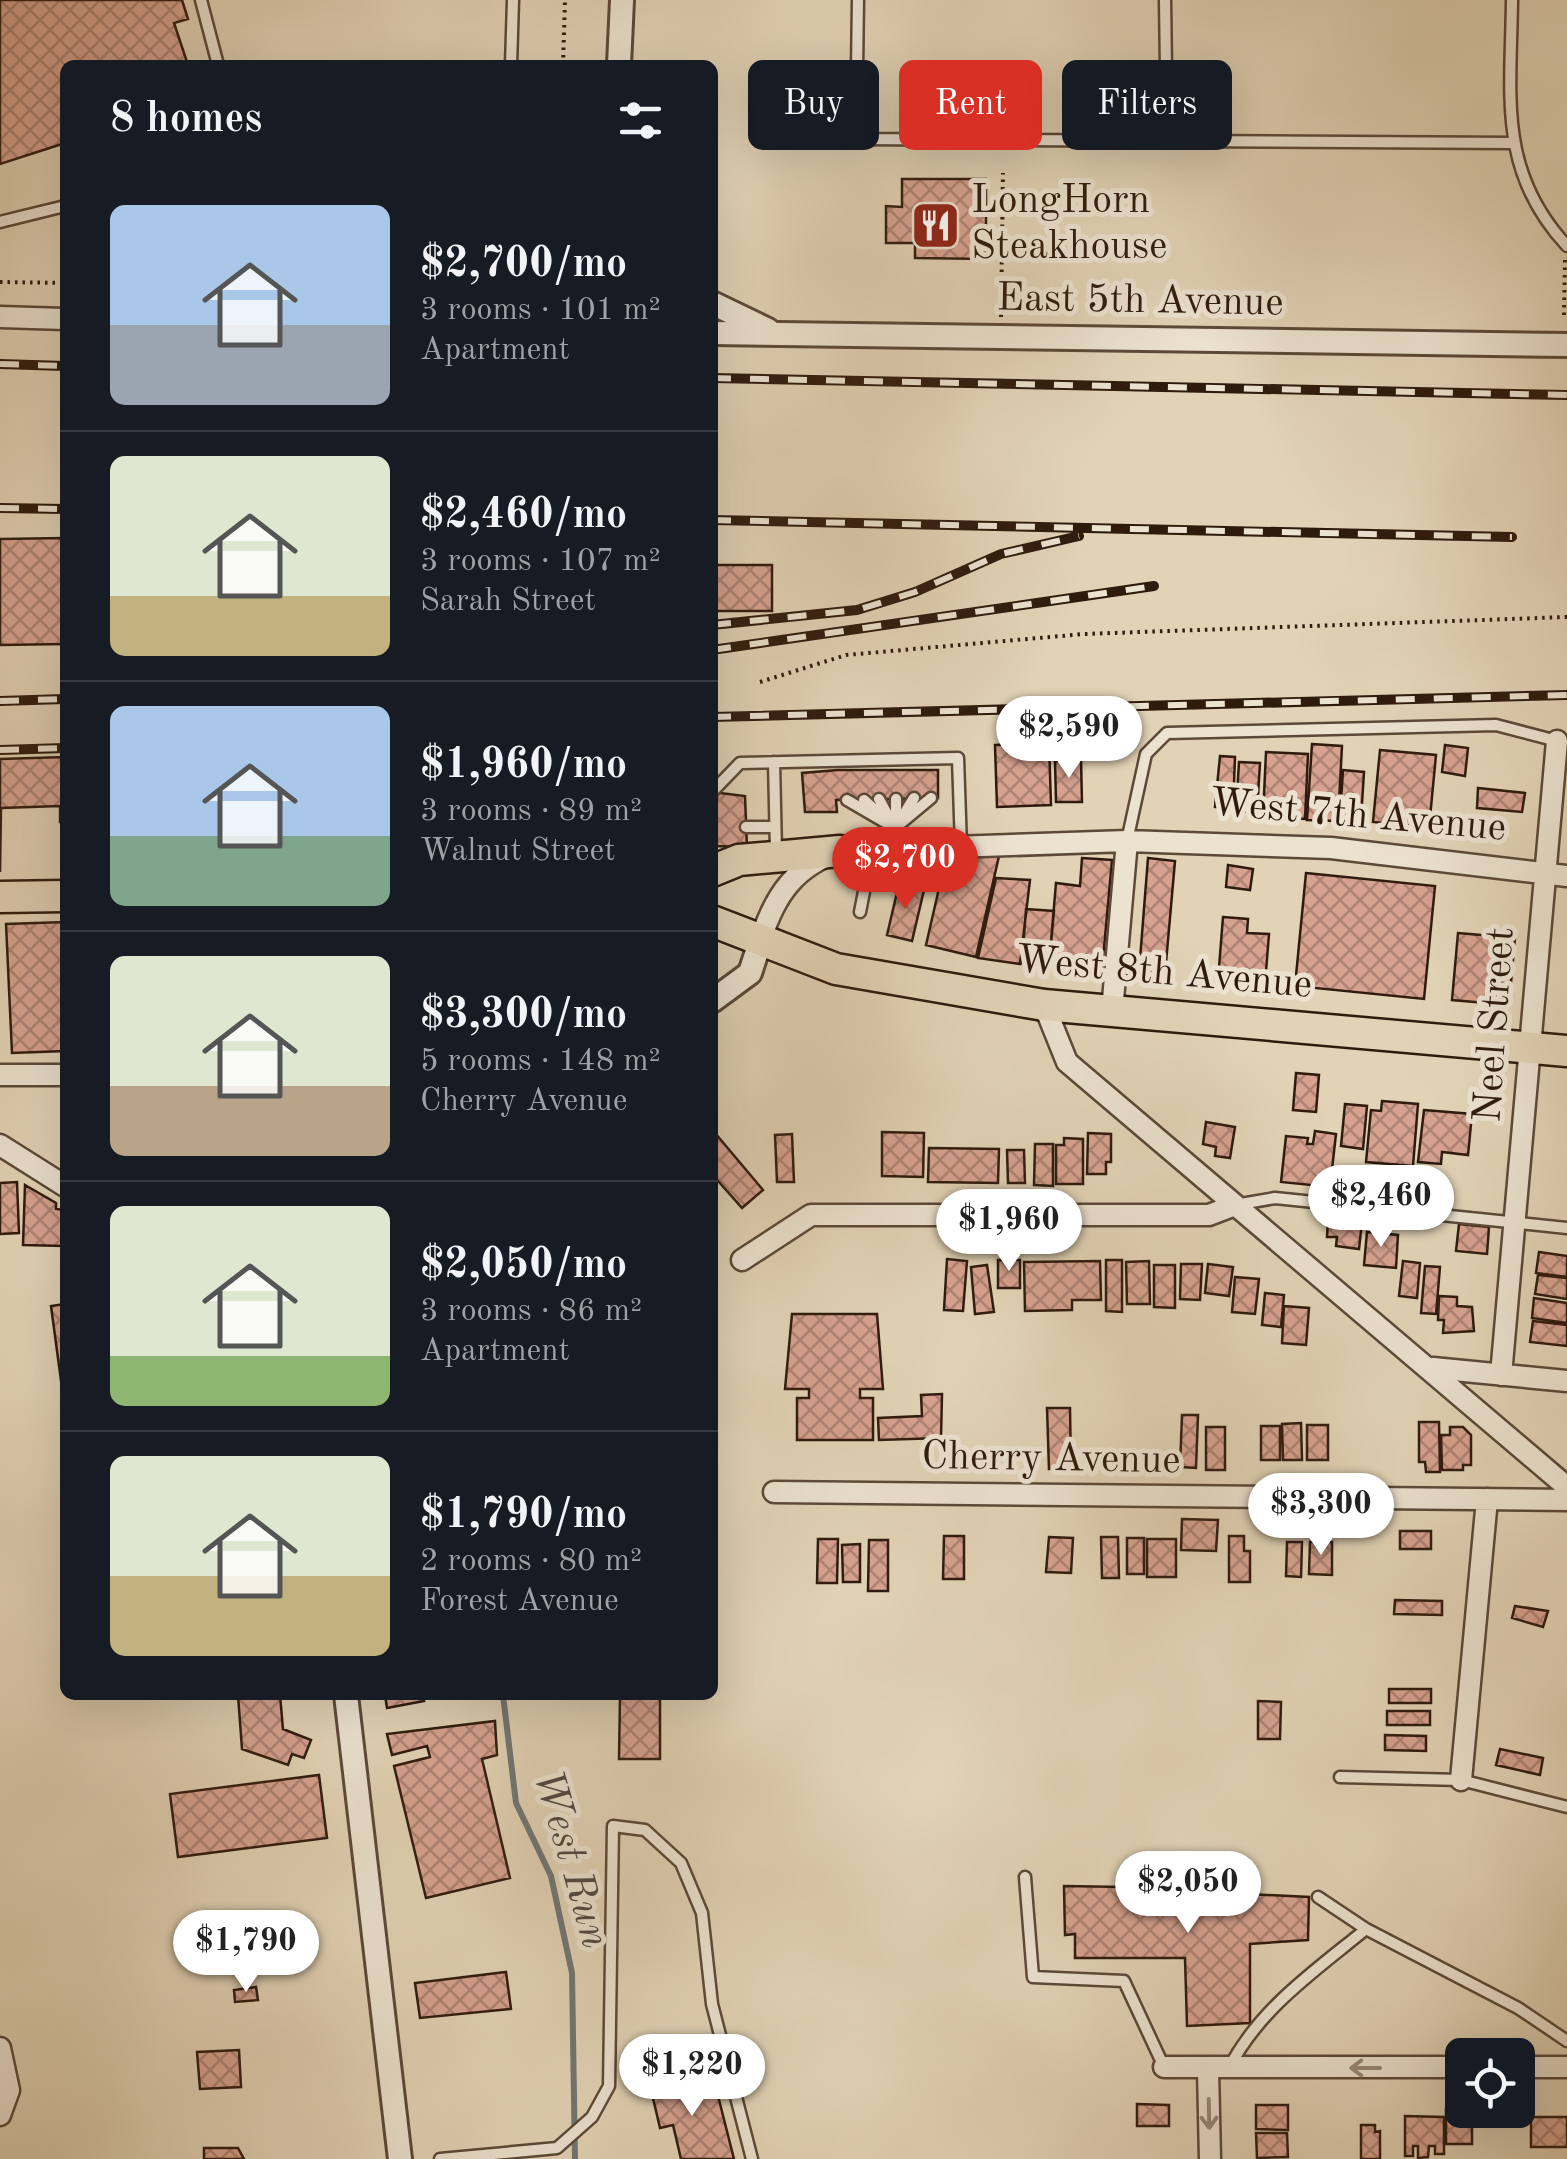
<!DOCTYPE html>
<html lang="en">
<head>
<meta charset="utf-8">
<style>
	:root { --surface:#171b24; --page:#242831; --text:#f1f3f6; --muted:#9ea1a6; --line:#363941; --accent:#d93025 }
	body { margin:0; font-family:"Old Standard TT",serif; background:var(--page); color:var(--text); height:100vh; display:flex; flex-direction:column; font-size:38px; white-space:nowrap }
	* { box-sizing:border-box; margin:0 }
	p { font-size:32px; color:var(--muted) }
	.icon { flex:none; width:55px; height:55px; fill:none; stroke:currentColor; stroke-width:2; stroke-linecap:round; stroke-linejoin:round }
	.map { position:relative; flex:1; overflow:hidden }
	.drawer { position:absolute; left:60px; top:60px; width:658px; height:1640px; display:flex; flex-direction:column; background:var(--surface); border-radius:15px; box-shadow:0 10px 40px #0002 }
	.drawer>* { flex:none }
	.banner { position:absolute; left:748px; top:60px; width:668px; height:90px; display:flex; gap:20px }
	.controls { position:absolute; left:1445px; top:2038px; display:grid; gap:20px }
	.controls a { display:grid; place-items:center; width:90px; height:90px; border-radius:15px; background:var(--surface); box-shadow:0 10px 40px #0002; font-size:50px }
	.price { position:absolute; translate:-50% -85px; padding:0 22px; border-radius:35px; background:#fff; color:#222; font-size:32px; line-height:65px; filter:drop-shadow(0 2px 5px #0008) }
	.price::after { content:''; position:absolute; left:50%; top:60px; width:30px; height:22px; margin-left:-15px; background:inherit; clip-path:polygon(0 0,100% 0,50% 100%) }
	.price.active { background:var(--accent); color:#fff }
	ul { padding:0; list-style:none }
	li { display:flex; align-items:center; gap:30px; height:250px; padding:0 50px }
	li+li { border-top:2px solid var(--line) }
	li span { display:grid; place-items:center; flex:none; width:280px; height:200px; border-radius:15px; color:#555 }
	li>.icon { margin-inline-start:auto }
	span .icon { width:120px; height:120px; fill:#fffc; stroke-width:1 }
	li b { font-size:42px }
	h2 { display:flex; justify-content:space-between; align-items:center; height:120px; padding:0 50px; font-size:42px }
	.tag { padding:0 35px; border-radius:15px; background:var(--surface); box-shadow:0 10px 40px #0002; font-size:35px; line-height:90px }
	.tag.active { background:var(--accent); color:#fff }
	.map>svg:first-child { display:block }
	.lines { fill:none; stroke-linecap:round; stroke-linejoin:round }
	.stream { stroke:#707775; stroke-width:6 }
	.building { fill:url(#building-cross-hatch); stroke:#2f1b0e; stroke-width:2.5 }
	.service-casing { stroke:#5c4938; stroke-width:15 }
	.minor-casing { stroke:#5c4938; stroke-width:25 }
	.tertiary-casing { stroke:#5c4938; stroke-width:28 }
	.primary-casing { stroke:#2f1b0e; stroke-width:35 }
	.path { stroke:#2f1b0e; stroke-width:4; stroke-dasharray:2.5 5; stroke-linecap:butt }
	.service { stroke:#ece2d0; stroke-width:10 }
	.minor { stroke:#ece2d0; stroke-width:20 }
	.tertiary { stroke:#ece2d0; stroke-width:22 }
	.primary { stroke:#e2d3b6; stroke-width:30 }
	.rail-casing { stroke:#2f1b0e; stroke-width:10 }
	.rail { stroke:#ece2d0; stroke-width:6; stroke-dasharray:19; stroke-linecap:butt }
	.oneway { stroke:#978879 }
	.labels { text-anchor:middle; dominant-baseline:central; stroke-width:10; stroke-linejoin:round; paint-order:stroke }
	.poi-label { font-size:40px; fill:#2f1b0e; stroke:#ece2d0; text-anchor:start }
	.street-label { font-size:40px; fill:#2f1b0e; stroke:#ece2d0 }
	.water-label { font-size:42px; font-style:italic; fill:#4f4942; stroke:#ece2d0 }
</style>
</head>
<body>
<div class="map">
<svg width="1567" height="2159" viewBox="0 0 1567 2159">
	<defs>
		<pattern id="building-cross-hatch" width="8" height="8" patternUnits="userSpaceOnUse" patternTransform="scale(2.5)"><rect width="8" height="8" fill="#d7a290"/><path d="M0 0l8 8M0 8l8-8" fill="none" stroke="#af8374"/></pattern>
	</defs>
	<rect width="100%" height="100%" fill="#e2d3b6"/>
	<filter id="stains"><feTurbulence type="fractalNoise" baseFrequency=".002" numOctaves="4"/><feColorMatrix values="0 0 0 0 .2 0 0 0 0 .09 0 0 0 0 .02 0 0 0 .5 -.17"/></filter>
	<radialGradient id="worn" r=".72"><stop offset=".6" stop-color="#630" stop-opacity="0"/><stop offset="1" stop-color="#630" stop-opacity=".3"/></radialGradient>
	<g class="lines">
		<path class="stream" d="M 503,1695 L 516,1803 L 551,1876 L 572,1973 L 575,2159"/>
	</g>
	<path class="building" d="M 0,0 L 182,0 L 188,19 L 174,23 L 188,65 L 65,65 L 65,143 L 0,164 Z
		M 902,179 L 986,179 L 986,259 L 915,258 L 915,243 L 886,243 L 886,206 L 902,207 Z
		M 65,538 L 65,644 L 0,645 L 0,539 Z
		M 712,565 L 772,565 L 772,611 L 712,611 Z
		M 1049,743 L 1051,805 L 997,807 L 995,745 Z
		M 1312,744 L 1342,746 L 1338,821 L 1307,820 Z
		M 1445,745 L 1468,748 L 1465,776 L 1442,772 Z
		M 1380,750 L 1436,755 L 1429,828 L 1373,822 Z
		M 1266,752 L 1308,754 L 1305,819 L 1263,817 Z
		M 1220,756 L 1235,757 L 1233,809 L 1215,807 Z
		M 65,757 L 65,822 L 60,822 L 60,806 L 1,808 L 0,872 L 0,759 Z
		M 1081,760 L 1082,802 L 1056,802 L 1055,761 Z
		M 1239,762 L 1260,763 L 1257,812 L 1236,811 Z
		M 838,770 L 938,770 L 938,798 L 836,800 L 837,812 L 805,812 L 802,773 Z
		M 1343,770 L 1364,772 L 1361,819 L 1340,817 Z
		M 1478,788 L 1525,793 L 1522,812 L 1477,808 Z
		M 712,792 L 745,796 L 747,847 L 713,846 Z
		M 999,856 L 976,957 L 926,945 L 946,858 Z
		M 1082,858 L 1112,860 L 1102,970 L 1049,965 L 1056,883 L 1080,886 Z
		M 1148,858 L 1175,861 L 1165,974 L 1139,972 Z
		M 1228,865 L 1253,869 L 1250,890 L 1226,887 Z
		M 1306,873 L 1435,886 L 1424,999 L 1295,986 Z
		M 996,878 L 1030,880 L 1020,964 L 978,958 Z
		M 899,884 L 924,890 L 912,941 L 887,935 Z
		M 1026,909 L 1054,911 L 1049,965 L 1022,963 Z
		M 1223,917 L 1248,919 L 1247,933 L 1269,934 L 1265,984 L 1218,980 Z
		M 65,922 L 65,1051 L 12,1053 L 6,924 Z
		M 1458,933 L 1515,938 L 1509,1005 L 1452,1000 Z
		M 1296,1073 L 1319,1075 L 1316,1112 L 1293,1110 Z
		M 1382,1101 L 1418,1104 L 1413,1166 L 1366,1162 L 1371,1110 L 1381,1111 Z
		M 1345,1104 L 1367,1106 L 1363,1149 L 1341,1146 Z
		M 1424,1110 L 1472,1114 L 1468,1155 L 1442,1152 L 1441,1164 L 1418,1162 Z
		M 1206,1122 L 1235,1127 L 1230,1158 L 1215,1156 L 1216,1147 L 1203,1144 Z
		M 1315,1131 L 1336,1134 L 1330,1187 L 1281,1182 L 1286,1136 L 1308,1138 L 1307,1144 L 1313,1144 Z
		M 882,1132 L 924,1133 L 923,1177 L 882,1176 Z
		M 715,1133 L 763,1190 L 742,1208 L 712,1174 Z
		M 1088,1133 L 1111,1134 L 1111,1162 L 1106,1162 L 1106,1174 L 1087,1174 Z
		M 792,1134 L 794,1182 L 777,1182 L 775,1135 Z
		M 1064,1138 L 1083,1139 L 1083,1184 L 1056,1184 L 1056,1145 L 1064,1145 Z
		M 1035,1144 L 1053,1144 L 1053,1186 L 1034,1185 Z
		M 929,1148 L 999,1149 L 998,1183 L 928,1182 Z
		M 1007,1150 L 1024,1150 L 1025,1183 L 1008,1183 Z
		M 17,1182 L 19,1233 L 0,1234 L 0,1183 Z
		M 25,1185 L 56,1203 L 56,1209 L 65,1210 L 64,1246 L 23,1245 Z
		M 1328,1219 L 1362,1222 L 1359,1249 L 1336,1246 L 1337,1237 L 1327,1237 Z
		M 1459,1224 L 1489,1227 L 1487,1254 L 1456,1251 Z
		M 1367,1232 L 1398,1235 L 1396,1268 L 1364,1265 Z
		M 1539,1252 L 1567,1256 L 1567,1277 L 1536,1273 Z
		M 947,1259 L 967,1261 L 963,1311 L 944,1310 Z
		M 998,1260 L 1020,1260 L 1020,1288 L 998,1288 Z
		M 1106,1260 L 1122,1260 L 1122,1312 L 1106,1311 Z
		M 1100,1261 L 1101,1300 L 1072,1300 L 1072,1310 L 1025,1311 L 1024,1262 Z
		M 1149,1261 L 1150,1304 L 1127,1304 L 1126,1262 Z
		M 1403,1261 L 1420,1263 L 1417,1298 L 1399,1296 Z
		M 1181,1264 L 1202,1264 L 1200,1300 L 1180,1299 Z
		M 1208,1264 L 1233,1267 L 1229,1296 L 1205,1293 Z
		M 987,1265 L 994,1312 L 975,1314 L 971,1267 Z
		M 1154,1265 L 1175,1265 L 1175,1308 L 1154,1307 Z
		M 1425,1266 L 1440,1267 L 1436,1314 L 1421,1313 Z
		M 1538,1275 L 1567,1278 L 1567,1299 L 1535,1294 Z
		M 1235,1277 L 1259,1279 L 1255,1314 L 1232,1312 Z
		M 1265,1293 L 1284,1295 L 1281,1327 L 1262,1325 Z
		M 1439,1296 L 1457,1297 L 1457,1306 L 1472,1307 L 1474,1331 L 1443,1333 L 1444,1320 L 1438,1320 Z
		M 1534,1298 L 1567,1303 L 1567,1323 L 1532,1318 Z
		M 65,1304 L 65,1403 L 64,1403 L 51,1306 Z
		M 1284,1306 L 1309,1308 L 1306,1345 L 1282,1343 Z
		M 792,1314 L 877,1314 L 883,1389 L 860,1389 L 860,1398 L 873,1398 L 873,1440 L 797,1440 L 797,1398 L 809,1398 L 809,1389 L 785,1389 Z
		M 1533,1321 L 1567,1325 L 1567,1346 L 1530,1342 Z
		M 942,1394 L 941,1438 L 879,1440 L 878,1418 L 922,1416 L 921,1395 Z
		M 1047,1408 L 1070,1408 L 1071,1468 L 1049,1469 Z
		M 1182,1415 L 1198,1415 L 1196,1468 L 1180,1467 Z
		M 1419,1422 L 1439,1422 L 1440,1472 L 1426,1472 L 1425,1462 L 1419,1462 Z
		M 1301,1423 L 1302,1460 L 1283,1460 L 1282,1424 Z
		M 1307,1425 L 1328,1425 L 1328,1460 L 1307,1460 Z
		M 1261,1426 L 1280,1426 L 1280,1460 L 1261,1460 Z
		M 1206,1427 L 1225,1427 L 1225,1470 L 1206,1470 Z
		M 1450,1427 L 1463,1427 L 1471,1435 L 1471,1465 L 1463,1465 L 1463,1470 L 1442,1470 L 1441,1435 L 1450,1435 Z
		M 1182,1519 L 1218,1520 L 1216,1551 L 1181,1550 Z
		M 1400,1531 L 1431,1531 L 1431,1549 L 1400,1549 Z
		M 944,1536 L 964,1536 L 964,1579 L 943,1579 Z
		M 1229,1536 L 1244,1536 L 1244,1551 L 1250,1551 L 1250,1582 L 1229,1582 Z
		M 1049,1537 L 1073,1538 L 1071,1573 L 1046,1572 Z
		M 1101,1537 L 1118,1537 L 1119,1578 L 1102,1578 Z
		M 1127,1538 L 1144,1538 L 1144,1574 L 1127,1574 Z
		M 818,1539 L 838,1539 L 837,1583 L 817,1583 Z
		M 1147,1539 L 1176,1539 L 1176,1577 L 1147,1577 Z
		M 869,1540 L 888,1540 L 888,1591 L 868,1591 Z
		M 1287,1542 L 1302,1542 L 1301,1577 L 1286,1576 Z
		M 1310,1542 L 1332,1542 L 1332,1575 L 1309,1574 Z
		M 860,1544 L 860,1582 L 843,1582 L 842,1545 Z
		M 1395,1600 L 1442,1601 L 1442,1615 L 1394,1614 Z
		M 1515,1606 L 1548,1611 L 1543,1627 L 1512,1618 Z
		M 1389,1689 L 1431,1689 L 1431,1703 L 1389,1703 Z
		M 238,1695 L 280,1695 L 283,1729 L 311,1740 L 304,1758 L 292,1754 L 288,1765 L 242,1749 Z
		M 385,1695 L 423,1695 L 424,1701 L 387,1708 Z
		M 620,1695 L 660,1695 L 660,1759 L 619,1759 Z
		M 1258,1701 L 1281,1702 L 1280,1739 L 1258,1739 Z
		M 1387,1711 L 1430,1711 L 1430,1725 L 1387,1725 Z
		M 495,1721 L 497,1755 L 482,1759 L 510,1878 L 426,1898 L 394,1766 L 430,1757 L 427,1746 L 392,1755 L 387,1734 Z
		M 1385,1735 L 1426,1736 L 1426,1751 L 1385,1750 Z
		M 1500,1749 L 1543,1758 L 1540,1775 L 1496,1765 Z
		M 319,1775 L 327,1838 L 178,1857 L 170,1794 Z
		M 1212,1879 L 1246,1883 L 1247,1894 L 1309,1897 L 1308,1940 L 1250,1944 L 1250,2023 L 1187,2026 L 1185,1958 L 1075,1958 L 1075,1934 L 1065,1935 L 1064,1886 L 1188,1888 L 1189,1882 L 1211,1883 Z
		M 282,1944 L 283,1971 L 234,1974 L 233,1947 Z
		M 506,1972 L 511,2009 L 420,2018 L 415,1983 Z
		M 256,1987 L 258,2000 L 235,2002 L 234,1990 Z
		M 239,2050 L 241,2087 L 200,2089 L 197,2052 Z
		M 677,2074 L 682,2092 L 715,2084 L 734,2159 L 681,2159 L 673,2125 L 660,2128 L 649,2081 Z
		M 1137,2104 L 1169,2105 L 1169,2126 L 1137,2126 Z
		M 1256,2105 L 1288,2105 L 1288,2130 L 1256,2129 Z
		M 1446,2109 L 1472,2110 L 1472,2144 L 1446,2144 Z
		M 1405,2116 L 1444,2117 L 1444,2154 L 1435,2154 L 1435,2146 L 1429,2146 L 1428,2157 L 1418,2158 L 1418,2146 L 1413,2146 L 1413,2156 L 1405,2156 Z
		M 1531,2117 L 1567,2117 L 1567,2147 L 1531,2147 Z
		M 1361,2125 L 1375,2125 L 1375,2132 L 1380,2131 L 1380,2159 L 1361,2159 Z
		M 1256,2133 L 1287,2133 L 1288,2157 L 1257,2158 Z
		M 204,2148 L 238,2148 L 244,2159 L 204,2159 Z"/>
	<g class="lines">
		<defs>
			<path id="service" d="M 201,0 L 218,65
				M 858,0 L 856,139 L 1511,143
				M 1165,0 L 1167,141
				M 1512,0 C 1511,95 1497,171 1567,246
				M 511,65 L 513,0
				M 0,222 L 65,206
				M 774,762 L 776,851
				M 712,792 L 740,763 L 958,758 L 961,847
				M 879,799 L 894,827
				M 896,799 L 896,849
				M 847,800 L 895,828
				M 864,800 L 879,814
				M 901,819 L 914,798
				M 746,827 L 775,827
				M 895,828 L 931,798
				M 1127,841 L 1146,754 L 1167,733 L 1496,725 L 1557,741
				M 860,912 L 872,851
				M 1235,1205 L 1275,1198 L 1567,1228
				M 1340,1777 L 1461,1780 L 1567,1807
				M 1025,1877 L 1033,1977 L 1124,1981 L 1164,2067
				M 1318,1897 L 1366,1929
				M 1229,2068 C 1260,2008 1315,1971 1366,1929 L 1518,2008 L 1567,2041
				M 440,2159 L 557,2148 L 592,2117 L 609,2086 L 613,1826 L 645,1830 L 681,1863 L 702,1913 L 712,2004 L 752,2159"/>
			<path id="minor" d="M 0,317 L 65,319
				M 761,939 C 775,895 795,866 840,851 L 1127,841 L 1331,848 L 1567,876
				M 1044,1005 L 1067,1062 L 1567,1487
				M 1112,1011 L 1127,841
				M 0,1075 L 65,1075
				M 0,1145 L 65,1186
				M 742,1260 L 811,1215 L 1209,1215 L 1235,1205
				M 1433,1368 L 1567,1381
				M 1501,1375 L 1557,741
				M 774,1492 L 1567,1500
				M 1461,1780 L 1487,1499
				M 0,2048 L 9,2090 L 0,2115
				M 1164,2067 L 1462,2067
				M 1518,2067 L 1567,2067
				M 1208,2070 L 1210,2159"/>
			<path id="tertiary" d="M 619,65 L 622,0
				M 712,303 L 768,330
				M 712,333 L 1567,345
				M 712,1001 L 750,973 L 761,939
				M 346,1695 L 400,2159"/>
			<path id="primary" d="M 712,871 L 739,860 L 840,851
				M 0,897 L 65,896
				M 712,921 L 836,969 L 1044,1005 L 1567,1051"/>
		</defs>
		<use href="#service" class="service-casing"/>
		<use href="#minor" class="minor-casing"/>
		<use href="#tertiary" class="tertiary-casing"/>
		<use href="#primary" class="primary-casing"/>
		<path class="path" d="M 563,65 L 565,0
			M 0,282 L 65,283
			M 1564,315 L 1565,259
			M 1001,317 L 1003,173
			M 760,682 L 846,655 L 1084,634 L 1567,617"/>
		<use href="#service" class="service"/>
		<use href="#minor" class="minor"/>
		<use href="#tertiary" class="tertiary"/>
		<use href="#primary" class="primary"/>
		<defs>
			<path id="rail" d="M 0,364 L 65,366
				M 712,378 L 1567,395
				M 0,508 L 65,509
				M 712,520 L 1512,537
				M 712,625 L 857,610 L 915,592 L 1001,554 L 1079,536
				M 712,650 L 1154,586
				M 0,701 L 65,699
				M 712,717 L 1567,695
				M 0,750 L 65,748"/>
		</defs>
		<use href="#rail" class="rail-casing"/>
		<use href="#rail" class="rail"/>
	</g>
	<defs><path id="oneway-shaft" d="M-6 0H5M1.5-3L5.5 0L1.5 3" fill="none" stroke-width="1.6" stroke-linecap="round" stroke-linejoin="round" transform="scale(2.5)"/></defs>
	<g class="oneway">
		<use href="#oneway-shaft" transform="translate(1365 2068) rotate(180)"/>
		<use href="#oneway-shaft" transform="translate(1209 2114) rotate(89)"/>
	</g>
	<defs>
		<symbol id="restaurant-square" viewBox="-11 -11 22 22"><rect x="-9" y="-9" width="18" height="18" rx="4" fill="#8f2418" stroke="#ece2d0"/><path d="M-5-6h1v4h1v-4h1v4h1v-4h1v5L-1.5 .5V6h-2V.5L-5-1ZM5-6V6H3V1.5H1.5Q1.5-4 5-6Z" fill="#fff"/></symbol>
	</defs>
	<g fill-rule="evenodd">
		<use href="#restaurant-square" x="908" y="198" width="55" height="55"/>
	</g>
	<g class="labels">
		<g class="poi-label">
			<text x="971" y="202">LongHorn<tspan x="971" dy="46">Steakhouse</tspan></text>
		</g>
		<g class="street-label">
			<text transform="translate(1140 302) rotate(1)">East 5th Avenue</text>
			<text transform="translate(1358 817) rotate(5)">West 7th Avenue</text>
			<text transform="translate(1164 974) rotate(5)">West 8th Avenue</text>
			<text transform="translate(1496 1025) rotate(-86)">Neel Street</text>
			<text transform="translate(1051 1460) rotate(1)">Cherry Avenue</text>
		</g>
		<g class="water-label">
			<text transform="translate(570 1859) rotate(74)">West Run</text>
		</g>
	</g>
	<rect width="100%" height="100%" filter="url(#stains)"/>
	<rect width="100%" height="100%" fill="url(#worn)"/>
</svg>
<div class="controls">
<a><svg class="icon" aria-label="locate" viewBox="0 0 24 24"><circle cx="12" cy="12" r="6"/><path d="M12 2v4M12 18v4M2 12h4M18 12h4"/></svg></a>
</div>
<b class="price" style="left:1069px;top:781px">$2,590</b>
<b class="price active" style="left:905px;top:912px">$2,700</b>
<b class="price" style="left:1381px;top:1250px">$2,460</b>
<b class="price" style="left:1009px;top:1274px">$1,960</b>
<b class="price" style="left:1321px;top:1558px">$3,300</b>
<b class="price" style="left:1188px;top:1936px">$2,050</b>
<b class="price" style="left:246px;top:1995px">$1,790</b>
<b class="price" style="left:692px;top:2119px">$1,220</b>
<div class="banner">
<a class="tag">Buy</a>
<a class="tag active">Rent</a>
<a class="tag">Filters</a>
</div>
<section class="drawer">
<h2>8 homes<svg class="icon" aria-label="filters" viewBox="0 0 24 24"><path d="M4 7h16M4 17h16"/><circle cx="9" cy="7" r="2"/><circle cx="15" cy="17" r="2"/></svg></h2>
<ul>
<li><span style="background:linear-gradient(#a9c7e8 60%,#9aa5b1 0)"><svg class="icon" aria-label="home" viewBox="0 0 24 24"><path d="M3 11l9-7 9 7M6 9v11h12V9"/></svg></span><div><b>$2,700/mo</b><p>3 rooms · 101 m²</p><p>Apartment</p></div></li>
<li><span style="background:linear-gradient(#dfe7d0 70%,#c2b280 0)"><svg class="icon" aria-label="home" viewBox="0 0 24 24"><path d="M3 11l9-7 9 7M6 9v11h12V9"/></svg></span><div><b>$2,460/mo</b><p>3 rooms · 107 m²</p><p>Sarah Street</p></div></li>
<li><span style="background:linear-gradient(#a9c7e8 65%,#7fa58c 0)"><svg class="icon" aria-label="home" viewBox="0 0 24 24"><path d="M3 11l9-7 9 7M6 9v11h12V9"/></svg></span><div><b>$1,960/mo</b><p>3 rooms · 89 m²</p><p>Walnut Street</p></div></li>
<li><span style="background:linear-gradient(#dfe7d0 65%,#b9a48a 0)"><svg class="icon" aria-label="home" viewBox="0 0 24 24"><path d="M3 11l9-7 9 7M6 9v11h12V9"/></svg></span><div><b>$3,300/mo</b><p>5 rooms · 148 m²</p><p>Cherry Avenue</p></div></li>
<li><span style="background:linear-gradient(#dfe7d0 75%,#8fb573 0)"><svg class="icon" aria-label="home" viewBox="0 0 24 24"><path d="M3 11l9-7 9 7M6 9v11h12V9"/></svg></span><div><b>$2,050/mo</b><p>3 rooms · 86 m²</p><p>Apartment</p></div></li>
<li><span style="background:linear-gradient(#dfe7d0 60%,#c2b280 0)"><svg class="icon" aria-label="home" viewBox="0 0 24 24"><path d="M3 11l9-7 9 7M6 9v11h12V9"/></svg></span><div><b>$1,790/mo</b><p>2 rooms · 80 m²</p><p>Forest Avenue</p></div></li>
</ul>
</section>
</div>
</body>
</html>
